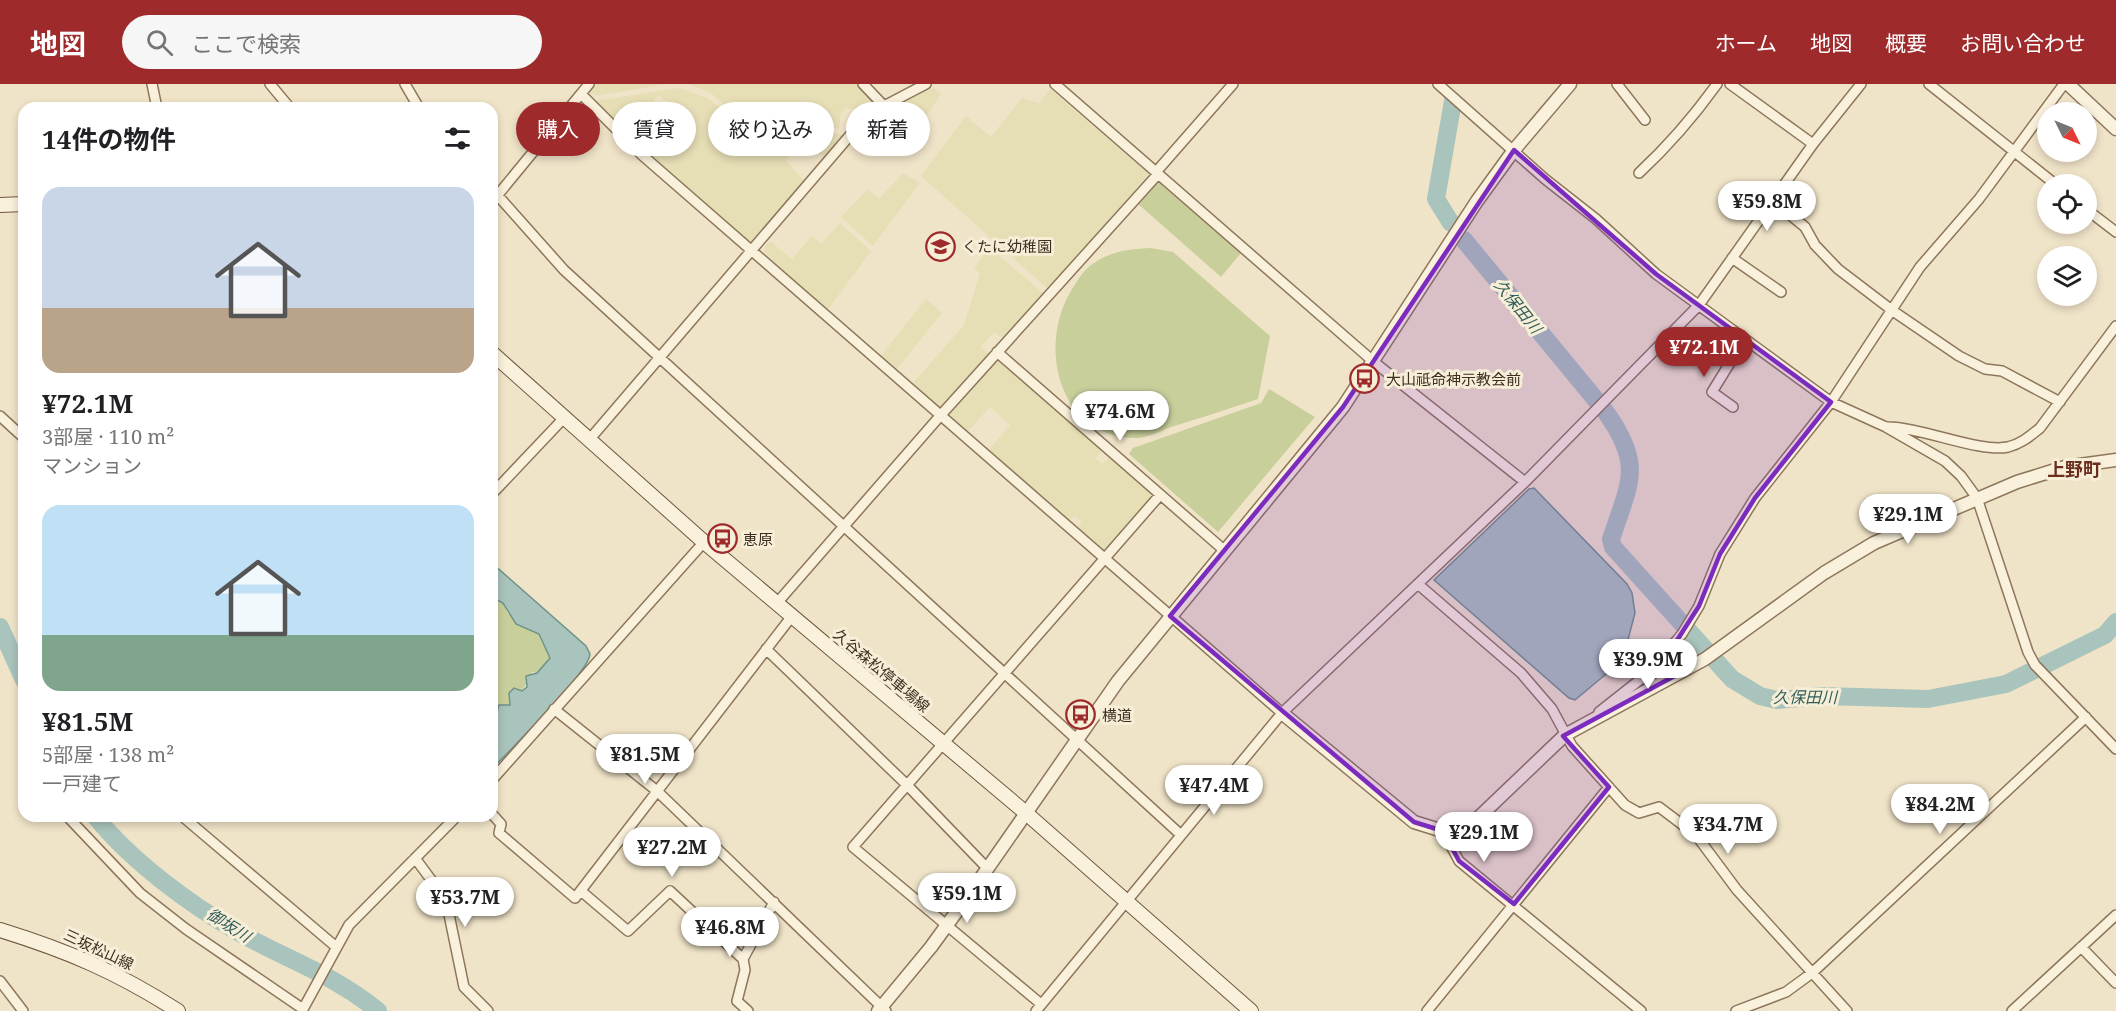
<!DOCTYPE html>
<html lang="ja">
<head>
<meta charset="utf-8">
<style>
	:root { --surface:#fff; --page:#f6f6f6; --text:#202124; --muted:#757577; --accent:#9e2a2b }
	body { margin:0; font-family:"Noto Serif","Noto Sans JP",serif; background:var(--page); color:var(--text); height:100vh; display:flex; flex-direction:column; font-size:22px; white-space:nowrap }
	* { box-sizing:border-box; margin:0 }
	p { font-size:20px; color:var(--muted) }
	.icon { flex:none; width:33px; height:33px; fill:none; stroke:currentColor; stroke-width:2; stroke-linecap:round; stroke-linejoin:round }
	.map { position:relative; flex:1; overflow:hidden }
	.drawer { position:absolute; left:18px; top:18px; width:480px; height:720px; display:flex; flex-direction:column; background:var(--surface); border-radius:18px; box-shadow:0 3px 9px #0003 }
	.drawer>* { flex:none }
	.guide { position:absolute; left:516px; top:18px; width:570px; height:54px; display:flex; gap:12px }
	.needle { width:39px; rotate:133deg }
	.fabs { position:absolute; left:2037px; top:18px; display:grid; gap:12px }
	.fabs a { display:grid; place-items:center; width:60px; height:60px; border-radius:50%; background:var(--surface); box-shadow:0 3px 9px #0003; font-size:30px }
	.price { position:absolute; translate:-50% -51px; padding:0 14px; border-radius:21px; background:#fff; color:#222; font-size:20px; line-height:39px; filter:drop-shadow(0 2px 3px #0008) }
	.price::after { content:''; position:absolute; left:50%; top:36px; width:18px; height:14px; margin-left:-9px; background:inherit; clip-path:polygon(0 0,100% 0,50% 100%) }
	.price.selected { background:var(--accent); color:#fff }
	ul { padding:0; list-style:none }
	li { display:grid; align-content:center; gap:12px; height:318px; padding:0 24px }
	li span { display:grid; place-items:center; height:186px; border-radius:18px; color:#555 }
	li>.icon { margin-inline-start:auto }
	span .icon { width:108px; height:108px; fill:#fffc; stroke-width:1 }
	li b { font-size:26px }
	h2 { display:flex; justify-content:space-between; align-items:center; height:72px; padding:0 24px; font-size:26px }
	.pill { padding:0 21px; border-radius:27px; background:var(--surface); box-shadow:0 3px 9px #0003; font-size:21px; line-height:54px }
	.pill.selected { background:var(--accent); color:#fff }
	header { display:flex; align-items:center; gap:36px; box-sizing:border-box; height:84px; padding:0 30px; background:var(--accent); color:#fff }
	header strong { font-size:28px }
	nav { display:flex; gap:33px; margin-inline-start:auto; font-size:21px }
	.search { width:420px; height:54px; background:var(--page); display:flex; align-items:center; gap:15px; box-sizing:border-box; padding:0 21px; border-radius:33px; color:var(--muted); font-size:22px }
	.map>svg:first-child { display:block }
	.farmland { fill:#e6deb5 }
	.green { fill:#c9cf9b }
	.water { fill:#a9c4bc; stroke:#6f938a; stroke-width:1.5 }
	.lines { fill:none; stroke-linecap:round; stroke-linejoin:round }
	.river { stroke:#a9c4bc; stroke-width:18 }
	.minor-casing { stroke:#8d765c; stroke-width:12 }
	.tertiary-casing { stroke:#8d765c; stroke-width:15 }
	.secondary-casing { stroke:#6f573f; stroke-width:16 }
	.minor { stroke:#faf1dc; stroke-width:9 }
	.tertiary { stroke:#faf1dc; stroke-width:12 }
	.secondary { stroke:#faf1dc; stroke-width:14 }
	.marked { fill:#7b2cbf; fill-opacity:0.2; stroke:#7b2cbf; stroke-width:4.5; stroke-linejoin:round }
	.labels { text-anchor:middle; dominant-baseline:central; stroke-width:6; stroke-linejoin:round; paint-order:stroke }
	.poi-label { font-size:15px; fill:#3d2e20; stroke:#f7eed8; text-anchor:start }
	.street-label { font-size:15px; fill:#3d2e20; stroke:#f7eed8 }
	.water-label { font-size:16px; font-style:italic; fill:#2f5d5a; stroke:#f7eed8 }
	.quarter-label { font-size:18px; font-weight:bold; fill:#6b2e1e; stroke:#f7eed8 }
</style>
</head>
<body>
<header>
<strong>地図</strong>
<div class="search"><svg class="icon" aria-label="search" viewBox="0 0 24 24"><circle cx="10" cy="10" r="6"/><path d="M15 15l6 6"/></svg>ここで検索</div>
<nav><a>ホーム</a><a>地図</a><a>概要</a><a>お問い合わせ</a></nav>
</header>
<div class="map">
<svg width="2116" height="927" viewBox="0 0 2116 927">
	<rect width="100%" height="100%" fill="#f0e4c8"/>
	<path class="farmland" d="M 595,0 L 665,0 L 597,12 L 592,10 L 591,7 Z
		M 688,0 L 857,0 L 873,16 L 874,22 L 863,31 L 855,25 L 846,24 L 841,30 L 839,45 L 824,41 L 783,42 L 727,23 L 711,9 Z
		M 679,4 L 707,14 L 724,27 L 782,49 L 825,47 L 843,51 L 844,56 L 826,76 L 804,53 L 786,76 L 806,99 L 756,158 L 749,159 L 650,72 L 685,34 L 659,11 L 624,49 L 594,17 Z
		M 928,4 L 935,5 L 941,10 L 919,43 L 880,32 L 907,13 Z
		M 1050,5 L 1149,90 L 1048,205 L 921,92 L 966,32 L 991,53 L 1022,14 L 1039,19 Z
		M 903,89 L 920,99 L 873,162 L 841,133 L 868,105 L 879,115 Z
		M 840,139 L 871,167 L 827,227 L 765,169 L 765,162 L 770,157 L 792,175 L 812,152 L 821,160 Z
		M 989,163 L 1044,210 L 1004,255 L 994,248 L 981,263 L 990,271 L 941,325 L 912,300 L 964,241 L 980,189 L 974,185 Z
		M 926,215 L 942,229 L 896,286 L 880,273 Z
		M 998,274 L 1103,366 L 1095,374 L 1102,380 L 1110,372 L 1157,413 L 1107,470 L 1077,444 L 1082,438 L 1074,432 L 1069,437 L 988,367 L 1010,341 L 990,323 L 967,348 L 947,331 Z"/>
	<path class="green" d="M 1158,96 L 1241,169 L 1221,193 L 1137,119 Z
		M 1151,164 L 1173,168 L 1270,252 L 1258,315 C 1229,325 1200,334 1171,343 C 1161,347 1147,354 1136,354 C 1059,354 1037,263 1071,207 C 1077,197 1084,185 1094,179 C 1111,167 1131,165 1151,164 Z
		M 1269,305 L 1315,333 L 1218,448 L 1129,370 L 1133,364 L 1261,319 Z
		M 492,507 L 503,519 L 508,530 L 539,550 L 550,574 L 537,589 L 532,588 C 525,607 509,623 493,633 Z"/>
	<path class="water" d="M 1534,404 L 1627,500 L 1632,509 L 1635,529 L 1624,571 L 1618,580 L 1575,616 L 1569,614 L 1434,496 L 1529,405 Z
		M 492,479 L 586,562 L 590,570 C 590,587 508,668 492,685 L 492,633 L 496,631 L 499,621 L 510,621 L 509,609 L 514,604 L 522,607 L 527,603 L 526,592 L 537,589 L 550,574 L 539,550 L 516,540 L 503,519 L 495,515 L 492,507 Z"/>
	<g class="lines">
		<path class="river" d="M 1451,139 L 1436,115 L 1453,17
			M 1464,156 L 1596,316
			M 1605,327 C 1644,381 1630,398 1611,455 L 1613,463 L 1732,595 L 1760,612 L 1777,616 L 1823,612 L 1928,615 L 2006,600 L 2105,551 L 2116,538
			M 0,543 L 24,596
			M 95,732 C 130,776 189,820 238,848 C 287,876 333,890 378,927"/>
		<defs>
			<path id="minor" d="M 152,0 L 157,24
				M 270,0 L 290,24
				M 405,0 L 419,24
				M 863,0 L 884,22
				M 1055,0 L 1374,278 L 1525,398
				M 1438,0 L 1545,95 L 1596,135 L 1656,190 L 1831,318 L 1886,343 L 1945,377 L 1961,392 L 1977,414 L 2028,568 L 2035,581 L 2116,665
				M 1617,0 L 1645,36
				M 1730,0 L 1813,60
				M 1929,0 L 2055,100
				M 581,10 L 642,71 L 1282,629
				M 1156,88 L 1233,0
				M 1639,89 C 1668,62 1694,32 1717,0
				M 492,105 L 564,186 L 1181,751
				M 1773,117 L 1805,143 L 1815,161 L 1838,185 L 1893,227 L 1959,272 L 1985,285 L 2002,287 L 2060,318
				M 492,118 L 589,0
				M 2086,125 L 2116,148
				M 1732,174 L 1781,208
				M 997,268 L 1225,467
				M 1733,323 L 1712,308 L 1744,256
				M 0,332 L 24,354
				M 1887,343 C 1922,343 1979,369 2008,363 C 2021,360 2030,352 2040,344 L 2116,242
				M 589,356 L 852,49 L 884,22 L 926,0
				M 492,410 L 563,335
				M 1419,501 L 1521,589 L 1552,625 L 1572,662 L 1625,721 L 1639,729 L 1659,723 L 1696,751 L 1737,806 L 1847,927
				M 777,519 L 940,332 L 1158,90
				M 1674,561 L 1673,571 L 1682,588
				M 766,565 L 907,701 L 988,785
				M 554,625 L 657,707 L 886,927
				M 1599,628 L 1651,587 L 1682,550 L 1699,522 L 1720,470 L 1755,414 L 1831,318 L 1920,183 L 1979,115 L 2064,0
				M 492,696 L 704,458
				M 492,730 L 501,740 L 499,749 L 575,814 L 792,532
				M 67,732 L 140,809 L 186,845 L 303,925
				M 182,732 L 335,862
				M 1443,747 L 1459,777 L 1641,927
				M 415,774 L 446,816 L 464,903 L 488,927
				M 581,807 L 628,847 L 670,807 L 743,875
				M 2081,863 L 2116,899
				M 0,897 L 23,927
				M 1041,920 L 853,763 L 1160,411
				M 302,927 L 349,841 L 457,732
				M 748,927 L 737,917 L 745,886 L 743,875 L 774,818
				M 1036,927 L 1282,629 L 1525,398 L 1699,221 L 1813,60 L 1861,0
				M 1427,927 L 1609,703
				M 1736,927 L 1786,908 L 1812,889 L 2086,633
				M 2012,927 L 2116,831"/>
			<path id="tertiary" d="M 2068,0 L 2116,45
				M 1282,629 L 1414,738 L 1443,747 L 1454,746 L 1476,736 L 1565,651 L 1705,575 L 1824,489 L 1874,459 L 2017,398 L 2065,383 L 2116,376
				M 878,927 L 931,863 L 976,801 L 1118,597 L 1343,323 L 1477,117 L 1514,66 L 1570,0"/>
			<path id="secondary" d="M 0,121 L 24,120
				M 492,269 L 704,458 L 1026,729 L 1251,927
				M 0,846 C 68,867 117,888 178,927"/>
		</defs>
		<use href="#minor" class="minor-casing"/>
		<use href="#tertiary" class="tertiary-casing"/>
		<use href="#secondary" class="secondary-casing"/>
		<use href="#minor" class="minor"/>
		<use href="#tertiary" class="tertiary"/>
		<use href="#secondary" class="secondary"/>
	</g>
	<path class="marked" d="M 1514,66 L 1656,190 L 1831,318 L 1755,414 L 1720,470 L 1699,522 L 1674,561 L 1682,588 L 1563,652 L 1609,703 L 1514,820 L 1459,777 L 1443,747 L 1414,738 L 1170,532 L 1343,323 Z"/>
	<defs>
		<symbol id="school-ring" viewBox="-11 -11 22 22"><circle r="9.5" fill="#f7eed8" stroke="#9e2a2b" stroke-width="1.5"/><path d="M0-5L7-2L0 1L-7-2ZM-4 1L0 2.5L4 1V4Q0 6-4 4Z" fill="#9e2a2b"/></symbol>
		<symbol id="bus-ring" viewBox="-11 -11 22 22"><circle r="9.5" fill="#f7eed8" stroke="#9e2a2b" stroke-width="1.5"/><path d="M-5-6H5V4H4V6H2V4H-2V6H-4V4H-5ZM-3.5-4V0h7V-4ZM-3.5 1.2v1.5H-2V1.2ZM2 1.2v1.5H3.5V1.2Z" fill="#9e2a2b"/></symbol>
	</defs>
	<g fill-rule="evenodd">
		<use href="#school-ring" x="924" y="146" width="33" height="33"/>
		<use href="#bus-ring" x="1348" y="278" width="33" height="33"/>
		<use href="#bus-ring" x="706" y="438" width="33" height="33"/>
		<use href="#bus-ring" x="1064" y="614" width="33" height="33"/>
	</g>
	<g class="labels">
		<g class="poi-label">
			<text x="962" y="162">くたに幼稚園</text>
			<text x="1386" y="295">大山祗命神示教会前</text>
			<text x="743" y="455">恵原</text>
			<text x="1102" y="631">横道</text>
		</g>
		<g class="street-label">
			<text transform="translate(882 586) rotate(40)">久谷森松停車場線</text>
			<text transform="translate(99 865) rotate(25)">三坂松山線</text>
		</g>
		<g class="water-label">
			<text transform="translate(1518 222) rotate(51)">久保田川</text>
			<text x="1805" y="613">久保田川</text>
			<text transform="translate(229 841) rotate(32)">御坂川</text>
		</g>
		<g class="quarter-label">
			<text x="2074" y="385">上野町</text>
		</g>
	</g>
</svg>
<div class="fabs">
<a><svg class="needle" viewBox="-14 -14 28 28"><path d="M0-13l5 13h-10z" fill="#e53935"/><path d="M0 13l5-13h-10z" fill="#757577"/></svg></a>
<a><svg class="icon" aria-label="locate" viewBox="0 0 24 24"><circle cx="12" cy="12" r="6"/><path d="M12 2v4M12 18v4M2 12h4M18 12h4"/></svg></a>
<a><svg class="icon" aria-label="layers" viewBox="0 0 24 24"><path d="M12 4l9 5-9 5-9-5zM3 14l9 5 9-5"/></svg></a>
</div>
<b class="price" style="left:1767px;top:148px">¥59.8M</b>
<b class="price selected" style="left:1704px;top:294px">¥72.1M</b>
<b class="price" style="left:1120px;top:358px">¥74.6M</b>
<b class="price" style="left:1908px;top:461px">¥29.1M</b>
<b class="price" style="left:1648px;top:606px">¥39.9M</b>
<b class="price" style="left:645px;top:701px">¥81.5M</b>
<b class="price" style="left:1214px;top:732px">¥47.4M</b>
<b class="price" style="left:1940px;top:751px">¥84.2M</b>
<b class="price" style="left:1728px;top:771px">¥34.7M</b>
<b class="price" style="left:1484px;top:779px">¥29.1M</b>
<b class="price" style="left:672px;top:794px">¥27.2M</b>
<b class="price" style="left:967px;top:840px">¥59.1M</b>
<b class="price" style="left:465px;top:844px">¥53.7M</b>
<b class="price" style="left:730px;top:874px">¥46.8M</b>
<div class="guide">
<a class="pill selected">購入</a>
<a class="pill">賃貸</a>
<a class="pill">絞り込み</a>
<a class="pill">新着</a>
</div>
<section class="drawer">
<h2>14件の物件<svg class="icon" aria-label="filters" viewBox="0 0 24 24"><path d="M4 7h16M4 17h16"/><circle cx="9" cy="7" r="2"/><circle cx="15" cy="17" r="2"/></svg></h2>
<ul>
<li><span style="background:linear-gradient(#c9d6e8 65%,#b9a48a 0)"><svg class="icon" aria-label="home" viewBox="0 0 24 24"><path d="M3 11l9-7 9 7M6 9v11h12V9"/></svg></span><div><b>¥72.1M</b><p>3部屋 · 110 m²</p><p>マンション</p></div></li>
<li><span style="background:linear-gradient(#bfe0f5 70%,#7fa58c 0)"><svg class="icon" aria-label="home" viewBox="0 0 24 24"><path d="M3 11l9-7 9 7M6 9v11h12V9"/></svg></span><div><b>¥81.5M</b><p>5部屋 · 138 m²</p><p>一戸建て</p></div></li>
</ul>
</section>
</div>
</body>
</html>
